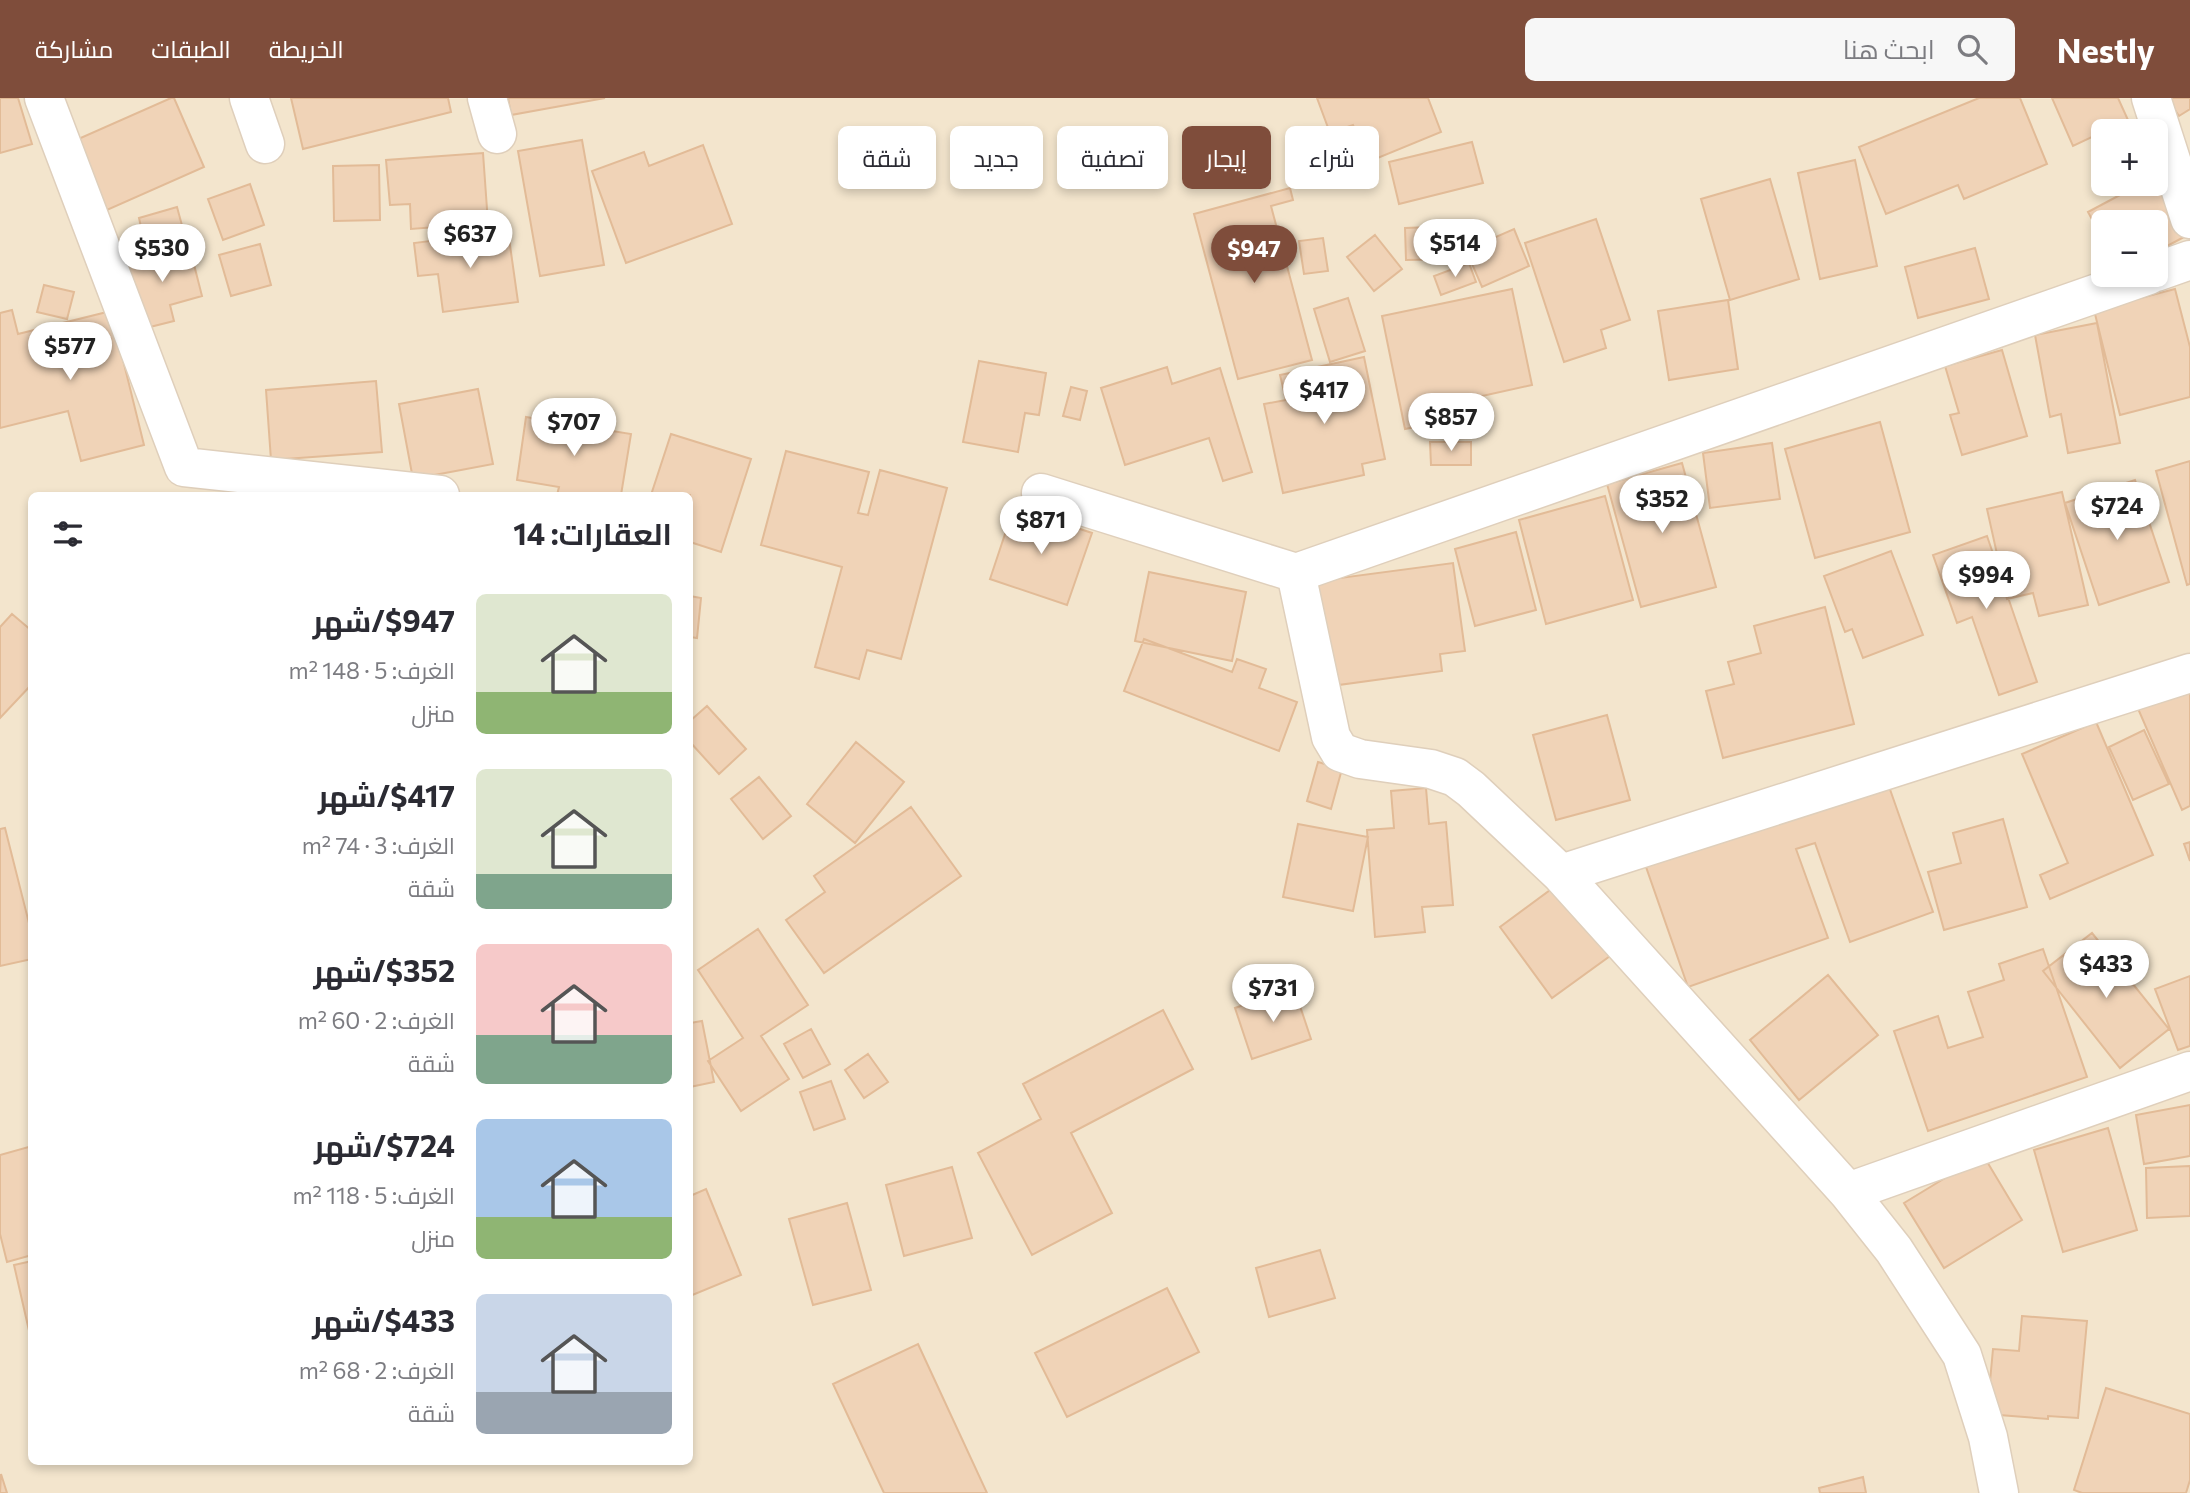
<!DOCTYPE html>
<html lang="ar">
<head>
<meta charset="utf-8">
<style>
	:root { --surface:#fff; --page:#f7f7f7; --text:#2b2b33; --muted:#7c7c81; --accent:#7f4d3b }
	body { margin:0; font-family:Commissioner,Cairo,sans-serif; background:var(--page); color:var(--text); direction:rtl; height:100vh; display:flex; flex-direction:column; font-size:26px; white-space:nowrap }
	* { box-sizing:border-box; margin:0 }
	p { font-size:23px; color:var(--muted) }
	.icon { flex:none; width:38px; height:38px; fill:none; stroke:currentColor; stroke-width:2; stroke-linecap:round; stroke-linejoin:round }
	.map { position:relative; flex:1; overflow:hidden; direction:ltr }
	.details { position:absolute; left:28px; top:394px; width:665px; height:973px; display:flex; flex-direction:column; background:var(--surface); border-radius:10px; box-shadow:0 4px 10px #0003; direction:rtl }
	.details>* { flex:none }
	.guide { position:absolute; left:714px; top:28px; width:665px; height:63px; direction:rtl; display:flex; gap:14px }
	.buttons { position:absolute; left:2091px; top:21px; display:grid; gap:14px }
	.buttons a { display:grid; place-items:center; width:77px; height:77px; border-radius:10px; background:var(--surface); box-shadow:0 4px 10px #0003; font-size:35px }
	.price { position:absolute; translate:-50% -60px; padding:0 16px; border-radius:24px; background:#fff; color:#222; font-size:23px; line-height:46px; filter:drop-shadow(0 2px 4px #0008) }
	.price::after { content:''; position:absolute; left:50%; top:42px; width:21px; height:16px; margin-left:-10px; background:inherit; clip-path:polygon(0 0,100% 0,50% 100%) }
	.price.active { background:var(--accent); color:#fff }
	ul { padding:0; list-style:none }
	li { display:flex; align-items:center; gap:21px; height:175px; padding:0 21px }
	li span { display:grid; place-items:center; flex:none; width:196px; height:140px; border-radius:10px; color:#555 }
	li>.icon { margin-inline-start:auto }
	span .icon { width:84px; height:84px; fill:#fffc; stroke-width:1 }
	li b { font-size:30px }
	h2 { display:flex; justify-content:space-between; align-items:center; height:84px; padding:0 21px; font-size:30px }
	.pill { padding:0 24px; border-radius:10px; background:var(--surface); box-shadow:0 4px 10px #0003; font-size:24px; line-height:63px }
	.pill.active { background:var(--accent); color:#fff }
	header { display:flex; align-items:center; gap:42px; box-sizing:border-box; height:98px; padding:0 35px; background:var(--accent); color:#fff }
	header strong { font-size:33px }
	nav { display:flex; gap:38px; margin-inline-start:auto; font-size:24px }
	.search { width:490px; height:63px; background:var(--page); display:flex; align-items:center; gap:18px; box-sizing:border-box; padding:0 24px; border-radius:10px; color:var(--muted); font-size:26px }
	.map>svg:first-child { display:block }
	.residential { fill:#f3e5cd; fill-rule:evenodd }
	.building { fill:#f0d3b7; stroke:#e2bb97; stroke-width:2 }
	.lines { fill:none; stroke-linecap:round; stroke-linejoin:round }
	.street-casing { stroke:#dfcfbb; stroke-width:41 }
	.street { stroke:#fff; stroke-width:38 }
</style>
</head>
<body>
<header>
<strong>Nestly</strong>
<div class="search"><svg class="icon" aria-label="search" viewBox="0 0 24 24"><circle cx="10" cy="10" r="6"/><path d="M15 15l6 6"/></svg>ابحث هنا</div>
<nav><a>الخريطة</a><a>الطبقات</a><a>مشاركة</a></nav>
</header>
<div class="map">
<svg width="2190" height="1395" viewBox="0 0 2190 1395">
	<rect width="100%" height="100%" fill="#fbf3de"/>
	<path class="residential" d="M 0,0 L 2190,0 L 2190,1395 L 0,1395 ZM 2104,33 L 2156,33 L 2156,86 L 2104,86 ZM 2104,124 L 2156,124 L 2156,177 L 2104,177 ZM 32,397 L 690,397 L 690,1363 L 32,1363 Z"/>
	<path class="building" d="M 0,0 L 18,0 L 32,46 L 0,55 Z
		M 171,0 L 174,0 L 204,69 L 107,112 L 76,42 Z
		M 291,0 L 448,0 L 451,14 L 303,51 Z
		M 508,0 L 605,0 L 511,17 Z
		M 1317,0 L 1428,0 L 1441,34 L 1368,64 L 1353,27 L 1330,35 Z
		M 1979,0 L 2020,0 L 2047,66 L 1964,101 L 1958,87 L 1886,116 L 1859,49 Z
		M 2052,0 L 2118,0 L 2128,22 L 2073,48 Z
		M 2167,0 L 2190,0 L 2190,11 L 2179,18 Z
		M 582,42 L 604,167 L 540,178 L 518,53 Z
		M 1472,44 L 1483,85 L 1399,106 L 1389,64 Z
		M 703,47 L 732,126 L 626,165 L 592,73 L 644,54 L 649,68 Z
		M 483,55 L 488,125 L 411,131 L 410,106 L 390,107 L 386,62 Z
		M 1855,62 L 1877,168 L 1820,181 L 1798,75 Z
		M 379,67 L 380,122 L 334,123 L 333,68 Z
		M 1770,81 L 1799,181 L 1730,202 L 1701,101 Z
		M 2156,85 L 2184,139 L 2156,154 L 2156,124 L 2104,124 L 2104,144 L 2088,114 L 2120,97 L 2114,86 Z
		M 250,86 L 264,127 L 223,142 L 208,101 Z
		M 1290,90 L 1293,102 L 1271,108 L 1312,262 L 1238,281 L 1194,116 Z
		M 177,109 L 183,131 L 144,142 L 139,120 Z
		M 1596,121 L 1630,222 L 1601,232 L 1606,250 L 1564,264 L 1525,145 Z
		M 1459,128 L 1460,161 L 1406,162 L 1405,130 Z
		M 1514,131 L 1529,168 L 1482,189 L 1466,152 Z
		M 508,133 L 518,204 L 443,214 L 438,176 L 418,178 L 414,145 Z
		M 1375,137 L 1402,171 L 1374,193 L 1347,159 Z
		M 1323,140 L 1328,173 L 1304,176 L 1299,143 Z
		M 260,146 L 271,187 L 231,198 L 219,157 Z
		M 189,147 L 202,198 L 170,207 L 174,223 L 142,231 L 125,163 Z
		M 1975,150 L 1989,201 L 1918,220 L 1905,169 Z
		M 1469,165 L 1476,184 L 1441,197 L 1434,178 Z
		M 44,187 L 74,194 L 67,221 L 37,214 Z
		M 1512,191 L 1532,287 L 1482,298 L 1485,315 L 1405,331 L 1382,218 Z
		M 2175,191 L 2190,249 L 2190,299 L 2120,317 L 2094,212 Z
		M 1348,200 L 1365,253 L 1330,264 L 1314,211 Z
		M 1728,202 L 1738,271 L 1669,282 L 1658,213 Z
		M 12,212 L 18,236 L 111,213 L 144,347 L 81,363 L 68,313 L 0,330 L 0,215 Z
		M 2097,225 L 2120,345 L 2068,355 L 2061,316 L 2050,319 L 2035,237 Z
		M 2002,252 L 2027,338 L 1962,357 L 1950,317 L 1959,315 L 1945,268 Z
		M 1364,259 L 1385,361 L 1362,366 L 1364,377 L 1283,395 L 1264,306 L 1286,302 L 1280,277 Z
		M 979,263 L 1046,275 L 1039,317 L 1025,315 L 1018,354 L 963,344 Z
		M 1167,269 L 1172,286 L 1220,270 L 1252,374 L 1223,383 L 1209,340 L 1125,367 L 1101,290 Z
		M 376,283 L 382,354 L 271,362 L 266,292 Z
		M 1071,289 L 1087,293 L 1080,322 L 1063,318 Z
		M 478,291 L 493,366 L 413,381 L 399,306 Z
		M 526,319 L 631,336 L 621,397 L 557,397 L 559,389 L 517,382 Z
		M 1880,324 L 1910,434 L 1815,460 L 1785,351 Z
		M 671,336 L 751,361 L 721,454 L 690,444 L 690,397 L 651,397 Z
		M 1430,344 L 1471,344 L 1471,367 L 1431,367 Z
		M 1772,345 L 1780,401 L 1710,410 L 1703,355 Z
		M 786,353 L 869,374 L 858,415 L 868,417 L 880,372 L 947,390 L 901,561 L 867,552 L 859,581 L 815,569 L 842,469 L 761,447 Z
		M 2190,363 L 2190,486 L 2187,487 L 2156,373 Z
		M 1682,365 L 1716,489 L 1641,509 L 1607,386 Z
		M 2135,382 L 2169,484 L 2099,507 L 2065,405 Z
		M 2062,394 L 2088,507 L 2039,518 L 2033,495 L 2007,501 L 1987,411 Z
		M 1605,398 L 1633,502 L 1546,526 L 1519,422 Z
		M 1014,409 L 1092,435 L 1067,507 L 990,481 Z
		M 1516,434 L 1536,512 L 1475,528 L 1455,451 Z
		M 1987,438 L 2037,584 L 1999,597 L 1972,519 L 1957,525 L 1933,457 Z
		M 1891,453 L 1923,537 L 1863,560 L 1852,531 L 1845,534 L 1824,478 Z
		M 1453,465 L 1465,553 L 1440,556 L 1442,573 L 1331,588 L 1317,483 Z
		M 1149,474 L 1246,494 L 1232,563 L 1135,543 Z
		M 690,498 L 701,500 L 697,540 L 690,539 Z
		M 1825,509 L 1854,626 L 1723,660 L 1706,593 L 1734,586 L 1728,564 L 1761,555 L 1754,528 Z
		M 12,516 L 32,533 L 32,586 L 0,620 L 0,529 Z
		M 1144,541 L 1232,574 L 1237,561 L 1266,571 L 1259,590 L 1297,604 L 1279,653 L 1124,593 Z
		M 2190,582 L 2190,708 L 2182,712 L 2136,606 Z
		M 707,608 L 746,651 L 719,676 L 690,644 L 690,623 Z
		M 1607,617 L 1630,702 L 1556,722 L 1533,637 Z
		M 2096,624 L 2153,757 L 2050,801 L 2040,777 L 2068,765 L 2022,656 Z
		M 2144,632 L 2169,686 L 2133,702 L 2109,649 Z
		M 856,644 L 904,684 L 855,745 L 807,706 Z
		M 1318,664 L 1342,671 L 1331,711 L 1307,703 Z
		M 759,679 L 791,718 L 763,741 L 731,701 Z
		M 1886,680 L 1933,814 L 1850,844 L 1815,745 L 1796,751 L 1828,840 L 1688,889 L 1645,766 Z
		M 1426,690 L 1429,726 L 1446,724 L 1453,807 L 1422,809 L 1425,834 L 1375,839 L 1367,732 L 1394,730 L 1391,693 Z
		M 911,709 L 961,778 L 824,875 L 786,822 L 825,794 L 814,778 Z
		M 2003,721 L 2027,809 L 1944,832 L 1928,774 L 1961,765 L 1953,735 Z
		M 1298,726 L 1368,739 L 1353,813 L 1283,799 Z
		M 5,730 L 32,837 L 32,861 L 0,868 L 0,731 Z
		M 2190,744 L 2190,763 L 2184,746 Z
		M 1557,787 L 1610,858 L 1552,900 L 1500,829 Z
		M 758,831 L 808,907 L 761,938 L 789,981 L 741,1013 L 708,963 L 743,940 L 698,872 Z
		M 2092,835 L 2169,931 L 2120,970 L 2043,873 Z
		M 2043,851 L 2087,979 L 1928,1033 L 1894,933 L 1938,918 L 1948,950 L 1983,939 L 1968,894 L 2004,882 L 1999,866 Z
		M 1828,877 L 1878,937 L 1799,1002 L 1750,942 Z
		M 2190,878 L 2190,948 L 2178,952 L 2155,891 Z
		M 1294,890 L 1311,941 L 1252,961 L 1235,910 Z
		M 1163,912 L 1193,971 L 1071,1035 L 1112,1115 L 1032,1157 L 978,1055 L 1041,1021 L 1023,986 Z
		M 702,923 L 714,984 L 690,989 L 690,925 Z
		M 811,931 L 830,966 L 803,980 L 784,946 Z
		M 868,956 L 888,984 L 864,1000 L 845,972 Z
		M 831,983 L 845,1021 L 814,1032 L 800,994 Z
		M 2190,1007 L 2190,1058 L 2144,1066 L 2136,1017 Z
		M 2108,1030 L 2137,1132 L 2063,1154 L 2034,1052 Z
		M 32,1048 L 32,1157 L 7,1164 L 0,1136 L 0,1057 Z
		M 1983,1057 L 2022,1122 L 1944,1170 L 1904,1105 Z
		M 2190,1068 L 2190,1118 L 2147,1120 L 2146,1070 Z
		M 952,1069 L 972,1140 L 904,1158 L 886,1087 Z
		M 706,1091 L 741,1177 L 690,1198 L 690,1098 Z
		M 847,1105 L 871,1192 L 813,1207 L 789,1121 Z
		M 1320,1152 L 1335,1200 L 1269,1219 L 1256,1170 Z
		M 32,1163 L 32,1236 L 30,1237 L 14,1167 Z
		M 1167,1190 L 1199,1254 L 1067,1319 L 1035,1255 Z
		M 2022,1218 L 2087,1223 L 2078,1320 L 2048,1318 L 2048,1321 L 1987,1316 L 1993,1251 L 2019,1253 Z
		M 918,1246 L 987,1395 L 884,1395 L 833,1286 Z
		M 2106,1290 L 2190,1316 L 2190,1382 L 2186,1395 L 2082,1395 L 2074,1392 Z
		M 1,1376 L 7,1395 L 0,1395 Z
		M 1863,1379 L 1866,1395 L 1820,1395 L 1819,1390 Z"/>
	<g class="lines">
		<defs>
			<path id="street" d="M 44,0 L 184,369 L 440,397
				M 249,0 L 265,46
				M 487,0 L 497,36
				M 2151,0 L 2190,121
				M 2156,174 L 2190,162
				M 1041,395 L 1296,475 L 2149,177
				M 1296,475 L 1331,639 L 1340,654 L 1360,661 L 1431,671 L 1455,679 L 1471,691 L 1561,776 L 1848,1094 L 1894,1152 L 1962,1257 L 1988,1339 L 1999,1395
				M 1561,776 L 2190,575
				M 1848,1094 L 2190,973"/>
		</defs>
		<use href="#street" class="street-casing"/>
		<use href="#street" class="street"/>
	</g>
</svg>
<div class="buttons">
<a>+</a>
<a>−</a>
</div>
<b class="price" style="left:470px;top:172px">$637</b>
<b class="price" style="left:1455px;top:181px">$514</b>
<b class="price" style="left:162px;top:186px">$530</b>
<b class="price active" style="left:1254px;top:187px">$947</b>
<b class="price" style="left:70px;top:284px">$577</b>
<b class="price" style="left:1324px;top:328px">$417</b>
<b class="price" style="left:1451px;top:355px">$857</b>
<b class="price" style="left:574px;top:360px">$707</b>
<b class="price" style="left:1662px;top:437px">$352</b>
<b class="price" style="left:2117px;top:444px">$724</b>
<b class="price" style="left:1041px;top:458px">$871</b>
<b class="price" style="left:1986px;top:513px">$994</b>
<b class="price" style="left:2106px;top:902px">$433</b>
<b class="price" style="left:1273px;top:926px">$731</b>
<div class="guide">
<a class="pill">شراء</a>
<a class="pill active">إيجار</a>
<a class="pill">تصفية</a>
<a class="pill">جديد</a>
<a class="pill">شقة</a>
</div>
<section class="details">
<h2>العقارات: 14<svg class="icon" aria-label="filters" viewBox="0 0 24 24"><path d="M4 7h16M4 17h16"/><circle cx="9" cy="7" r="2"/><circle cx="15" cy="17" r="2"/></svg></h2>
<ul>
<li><span style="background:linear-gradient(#dfe7d0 70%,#8fb573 0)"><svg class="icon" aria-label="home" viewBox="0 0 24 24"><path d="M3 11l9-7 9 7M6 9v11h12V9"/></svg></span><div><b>$947/شهر</b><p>الغرف: 5 · 148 m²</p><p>منزل</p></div></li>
<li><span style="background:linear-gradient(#dfe7d0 75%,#7fa58c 0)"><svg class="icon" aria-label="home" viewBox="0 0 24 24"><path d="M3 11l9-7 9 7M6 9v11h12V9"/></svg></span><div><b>$417/شهر</b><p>الغرف: 3 · 74 m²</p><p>شقة</p></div></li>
<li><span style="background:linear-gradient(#f6c9c9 65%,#7fa58c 0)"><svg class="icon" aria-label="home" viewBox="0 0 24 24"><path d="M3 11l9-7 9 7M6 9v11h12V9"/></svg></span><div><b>$352/شهر</b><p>الغرف: 2 · 60 m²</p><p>شقة</p></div></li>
<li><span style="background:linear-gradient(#a9c7e8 70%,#8fb573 0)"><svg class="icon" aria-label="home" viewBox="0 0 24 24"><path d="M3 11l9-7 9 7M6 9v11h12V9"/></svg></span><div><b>$724/شهر</b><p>الغرف: 5 · 118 m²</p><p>منزل</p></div></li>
<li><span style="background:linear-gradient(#c9d6e8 70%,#9aa5b1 0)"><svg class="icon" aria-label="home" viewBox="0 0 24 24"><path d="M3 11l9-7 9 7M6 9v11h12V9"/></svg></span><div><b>$433/شهر</b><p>الغرف: 2 · 68 m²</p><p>شقة</p></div></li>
</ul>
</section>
</div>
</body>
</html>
